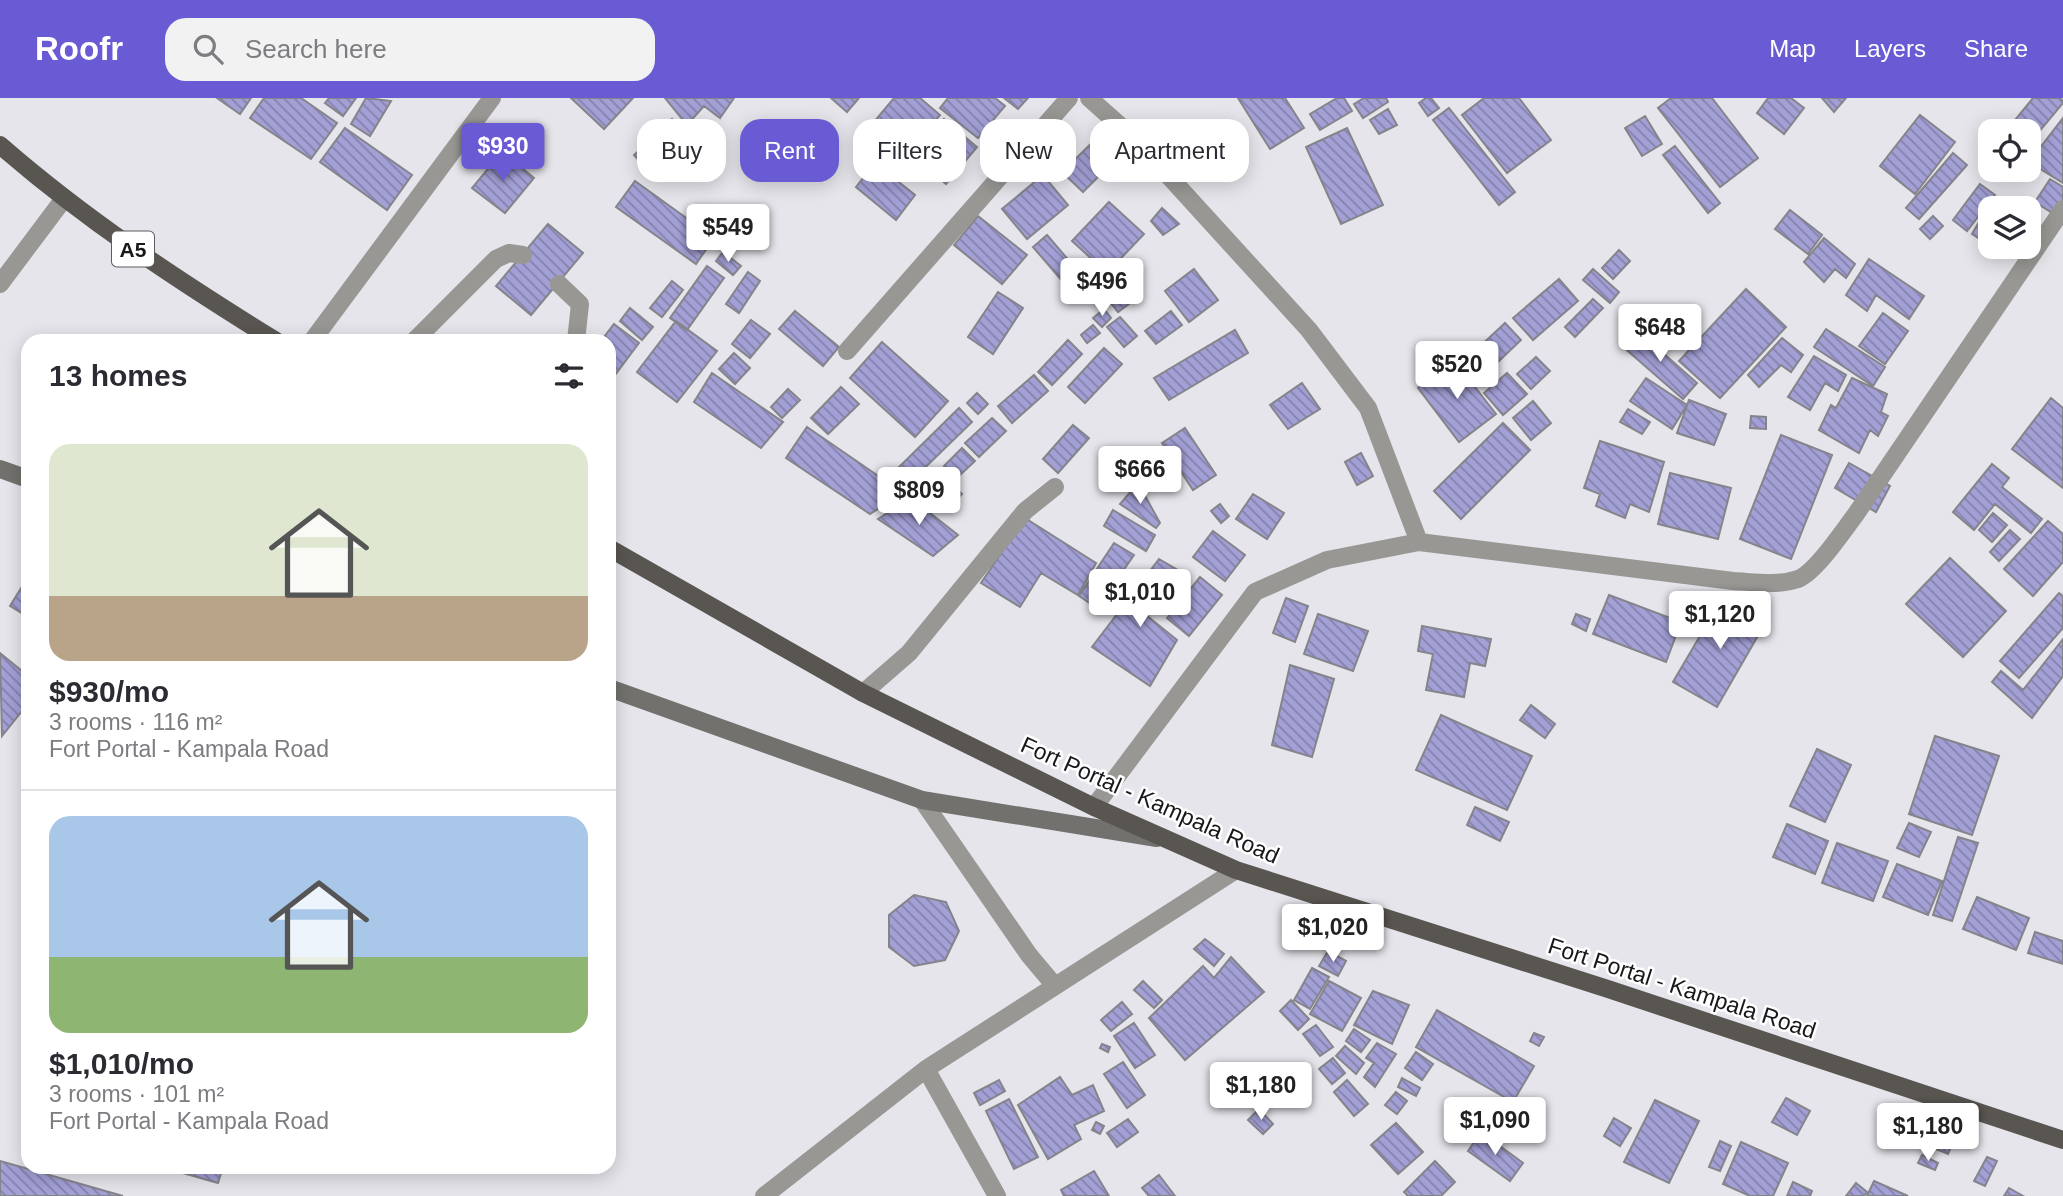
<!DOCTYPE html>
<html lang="en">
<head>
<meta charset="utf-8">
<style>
	:root { --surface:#fff; --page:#f2f2f3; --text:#2b2b33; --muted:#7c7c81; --line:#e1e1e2; --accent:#685bd4 }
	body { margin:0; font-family:Arial,sans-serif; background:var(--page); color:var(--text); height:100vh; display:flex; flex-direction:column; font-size:26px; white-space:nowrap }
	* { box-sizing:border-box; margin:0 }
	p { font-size:23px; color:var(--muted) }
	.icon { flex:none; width:38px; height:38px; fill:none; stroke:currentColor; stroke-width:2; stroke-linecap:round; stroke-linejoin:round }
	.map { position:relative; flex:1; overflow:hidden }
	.sheet { position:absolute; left:21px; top:236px; width:595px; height:840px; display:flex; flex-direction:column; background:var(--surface); border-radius:21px; box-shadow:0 4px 18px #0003 }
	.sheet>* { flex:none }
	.hud { position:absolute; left:637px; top:21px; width:665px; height:63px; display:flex; gap:14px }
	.tools { position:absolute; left:1978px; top:21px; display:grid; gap:14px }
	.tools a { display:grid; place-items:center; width:63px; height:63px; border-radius:14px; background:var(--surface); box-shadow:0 4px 18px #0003; font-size:35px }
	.price { position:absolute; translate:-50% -60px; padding:0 16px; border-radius:7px; background:#fff; color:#222; font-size:23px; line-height:46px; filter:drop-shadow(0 2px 4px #0008) }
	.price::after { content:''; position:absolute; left:50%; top:42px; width:21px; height:16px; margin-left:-10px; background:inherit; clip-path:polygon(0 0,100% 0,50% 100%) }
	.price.active { background:var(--accent); color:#fff }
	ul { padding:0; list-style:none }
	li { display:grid; align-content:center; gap:14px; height:371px; padding:0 28px }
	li+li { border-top:2px solid var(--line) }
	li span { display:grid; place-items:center; height:217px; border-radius:21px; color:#555 }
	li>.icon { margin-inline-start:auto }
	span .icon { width:126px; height:126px; fill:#fffc; stroke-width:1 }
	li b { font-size:30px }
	h2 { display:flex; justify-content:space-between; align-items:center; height:84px; padding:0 28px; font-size:30px }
	.chip { padding:0 24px; border-radius:21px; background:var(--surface); box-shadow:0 4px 18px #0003; font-size:24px; line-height:63px }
	.chip.active { background:var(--accent); color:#fff }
	header { display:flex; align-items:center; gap:42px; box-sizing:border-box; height:98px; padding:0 35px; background:var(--accent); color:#fff }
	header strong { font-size:33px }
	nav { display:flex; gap:38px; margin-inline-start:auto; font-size:24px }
	.search { width:490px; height:63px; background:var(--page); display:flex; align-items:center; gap:18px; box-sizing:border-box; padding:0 24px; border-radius:21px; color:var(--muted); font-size:26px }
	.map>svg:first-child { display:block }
	.building { fill:url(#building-back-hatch); stroke:#85848b; stroke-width:2 }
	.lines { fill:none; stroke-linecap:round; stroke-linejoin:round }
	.service { stroke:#989794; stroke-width:18 }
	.minor { stroke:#989794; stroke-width:18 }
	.secondary { stroke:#73716d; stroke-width:18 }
	.primary { stroke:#595652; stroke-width:18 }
	.labels { text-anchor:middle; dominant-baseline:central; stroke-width:5; stroke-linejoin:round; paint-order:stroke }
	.shield { fill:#fff; stroke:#5d5d5f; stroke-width:2 }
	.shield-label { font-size:21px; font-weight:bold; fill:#18171a }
	.street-label { font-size:23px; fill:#18171a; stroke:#fff }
</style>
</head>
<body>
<header>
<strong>Roofr</strong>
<div class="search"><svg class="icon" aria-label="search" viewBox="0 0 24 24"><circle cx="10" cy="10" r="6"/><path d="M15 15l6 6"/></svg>Search here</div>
<nav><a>Map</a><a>Layers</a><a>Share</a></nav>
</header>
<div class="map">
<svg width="2063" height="1098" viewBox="0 0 2063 1098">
	<defs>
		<pattern id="building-back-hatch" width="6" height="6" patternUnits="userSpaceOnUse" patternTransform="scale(1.75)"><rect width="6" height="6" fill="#a3a0d6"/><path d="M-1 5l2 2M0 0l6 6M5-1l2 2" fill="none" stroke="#8481ad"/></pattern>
	</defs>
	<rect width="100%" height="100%" fill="#e5e5eb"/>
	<path class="building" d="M 217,0 L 251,0 L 240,16 Z
		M 264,0 L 301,0 L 337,25 L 311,61 L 250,20 Z
		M 329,0 L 356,0 L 343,18 L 325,5 Z
		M 366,0 L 391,3 L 370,38 L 351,26 Z
		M 571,0 L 633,0 L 604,31 Z
		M 665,0 L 734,0 L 720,20 L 704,8 L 687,27 Z
		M 831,0 L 859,0 L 847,14 Z
		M 894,0 L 920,0 L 940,17 L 908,54 L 873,25 Z
		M 948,0 L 995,0 L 1005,8 L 978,40 L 940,10 Z
		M 1004,0 L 1028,0 L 1018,11 Z
		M 1238,0 L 1285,0 L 1304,30 L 1270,51 Z
		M 1337,0 L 1344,0 L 1352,13 L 1320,32 L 1310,16 Z
		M 1364,0 L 1386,0 L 1388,4 L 1363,20 L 1354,6 Z
		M 1426,0 L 1431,0 L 1439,10 L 1428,18 L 1419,5 Z
		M 1484,0 L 1519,0 L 1551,42 L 1507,75 L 1462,17 Z
		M 1671,0 L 1712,0 L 1758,60 L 1720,89 L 1658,10 Z
		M 1768,0 L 1791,0 L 1804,10 L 1784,36 L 1757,15 Z
		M 1822,0 L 1846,0 L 1834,14 Z
		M 2033,0 L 2061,0 L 2063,5 L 2028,47 L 2028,33 L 2006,33 Z
		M 1449,10 L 1515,94 L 1499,107 L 1433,22 Z
		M 1388,11 L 1397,27 L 1379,36 L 1370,22 Z
		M 1920,17 L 1955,44 L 1915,96 L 1880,68 Z
		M 1645,18 L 1662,46 L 1642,58 L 1625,30 Z
		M 2063,20 L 2063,85 L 2029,64 Z
		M 672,21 L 685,34 L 673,46 L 660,32 Z
		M 944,21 L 977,49 L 946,86 L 913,57 Z
		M 345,30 L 412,77 L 387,112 L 320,64 Z
		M 1347,30 L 1383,107 L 1341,126 L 1306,49 Z
		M 1217,32 L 1237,47 L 1231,54 L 1211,39 Z
		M 1100,37 L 1120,57 L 1083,94 L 1062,74 Z
		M 654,39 L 673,58 L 652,77 L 634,57 Z
		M 1675,48 L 1720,105 L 1708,115 L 1663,57 Z
		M 502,54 L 534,80 L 505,115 L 472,90 Z
		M 1990,54 L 1990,72 L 1994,72 L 1991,75 L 1980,66 Z
		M 1953,55 L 1967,67 L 1919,121 L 1906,110 Z
		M 875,65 L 915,97 L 896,122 L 856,89 Z
		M 1043,77 L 1068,107 L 1027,141 L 1002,111 Z
		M 2050,81 L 2063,89 L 2063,122 L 2035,104 Z
		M 635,83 L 714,140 L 696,166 L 616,109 Z
		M 1980,86 L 1995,97 L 1967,133 L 1953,122 Z
		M 1999,99 L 2019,110 L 1993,110 Z
		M 1109,104 L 1144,136 L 1107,175 L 1072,143 Z
		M 1162,110 L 1179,126 L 1163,137 L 1151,123 Z
		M 1790,112 L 1822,137 L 1808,156 L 1775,131 Z
		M 2028,115 L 2039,121 L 2028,141 Z
		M 978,118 L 1027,157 L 1002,186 L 954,147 Z
		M 1933,118 L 1943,128 L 1930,141 L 1920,131 Z
		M 1979,124 L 1990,130 L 1989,147 L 1972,136 Z
		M 548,126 L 583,155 L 531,217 L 496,188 Z
		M 1047,137 L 1078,173 L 1064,185 L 1033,149 Z
		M 1824,140 L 1855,166 L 1846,180 L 1835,171 L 1824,184 L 1804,164 Z
		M 1619,152 L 1630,163 L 1613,181 L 1602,170 Z
		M 723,154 L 741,168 L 733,177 L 716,163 Z
		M 1869,161 L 1924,198 L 1909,221 L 1876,197 L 1867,213 L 1846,197 Z
		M 707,168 L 724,180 L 687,232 L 670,220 Z
		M 1122,169 L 1130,179 L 1104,201 L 1096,191 Z
		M 1194,171 L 1218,202 L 1189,224 L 1165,193 Z
		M 1593,171 L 1619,194 L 1610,205 L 1583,182 Z
		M 748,174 L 760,183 L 739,215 L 726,206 Z
		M 1559,181 L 1578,203 L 1533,242 L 1513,220 Z
		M 672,183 L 683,192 L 662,219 L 650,210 Z
		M 1746,191 L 1786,229 L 1720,300 L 1679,263 Z
		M 998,194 L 1023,210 L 993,256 L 968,239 Z
		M 1122,195 L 1130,205 L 1118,214 L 1111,205 Z
		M 1593,201 L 1603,210 L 1575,239 L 1565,229 Z
		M 630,210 L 653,229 L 642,242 L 620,223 Z
		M 1104,211 L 1111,220 L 1102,229 L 1093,220 Z
		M 795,213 L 839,249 L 823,268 L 779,231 Z
		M 1171,213 L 1182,227 L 1156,246 L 1145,233 Z
		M 1883,215 L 1908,233 L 1885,266 L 1859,248 Z
		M 1120,219 L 1137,238 L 1124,249 L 1107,229 Z
		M 751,222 L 770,236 L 750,260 L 732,246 Z
		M 676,223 L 717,253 L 677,304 L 637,274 Z
		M 1505,225 L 1521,242 L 1477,284 L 1460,267 Z
		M 614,226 L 639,245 L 609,285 L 609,243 L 601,243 Z
		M 1093,227 L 1100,235 L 1087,245 L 1081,237 Z
		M 1826,231 L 1885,269 L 1873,288 L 1814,249 Z
		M 1235,232 L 1248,255 L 1169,302 L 1154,280 Z
		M 1637,232 L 1697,285 L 1683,301 L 1622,248 Z
		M 1782,240 L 1803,257 L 1791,274 L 1781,267 L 1759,289 L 1748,277 Z
		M 1068,242 L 1082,256 L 1052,287 L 1038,274 Z
		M 882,244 L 948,303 L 915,339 L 850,280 Z
		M 1104,250 L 1122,266 L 1085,305 L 1068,289 Z
		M 734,255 L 750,270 L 735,286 L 719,271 Z
		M 1814,258 L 1846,277 L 1838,293 L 1825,285 L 1810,312 L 1788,299 Z
		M 1536,259 L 1550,273 L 1531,291 L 1517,276 Z
		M 1454,262 L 1496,316 L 1459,344 L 1418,290 Z
		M 712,275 L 783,324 L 761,350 L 694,304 Z
		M 1507,275 L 1527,296 L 1503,317 L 1484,295 Z
		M 1034,277 L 1048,293 L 1012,325 L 998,308 Z
		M 1646,280 L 1687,307 L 1672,331 L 1630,303 Z
		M 1852,280 L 1887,296 L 1881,314 L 1888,318 L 1878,338 L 1870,332 L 1859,355 L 1819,332 L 1831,307 L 1836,310 Z
		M 1302,285 L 1320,311 L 1288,331 L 1270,307 Z
		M 841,289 L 859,306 L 828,336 L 811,320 Z
		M 788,291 L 800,302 L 782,320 L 771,309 Z
		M 977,295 L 988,306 L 978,316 L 967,305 Z
		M 2051,300 L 2063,310 L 2063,390 L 2012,351 Z
		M 1689,302 L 1726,316 L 1714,347 L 1677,335 Z
		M 1533,303 L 1551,325 L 1531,342 L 1513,320 Z
		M 959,310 L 972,324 L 908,386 L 895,373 Z
		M 1628,311 L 1650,324 L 1642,336 L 1620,324 Z
		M 1751,318 L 1766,319 L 1766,331 L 1750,330 Z
		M 992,320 L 1006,333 L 979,359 L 965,345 Z
		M 1503,325 L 1530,352 L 1461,421 L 1434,393 Z
		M 1073,327 L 1089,340 L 1058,375 L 1043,361 Z
		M 807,329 L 903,395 L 870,416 L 786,360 Z
		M 1185,330 L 1216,377 L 1193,392 L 1162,345 Z
		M 1781,337 L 1832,357 L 1791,461 L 1740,441 Z
		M 1600,343 L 1664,364 L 1649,414 L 1630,406 L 1625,420 L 1596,408 L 1600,396 L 1584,390 Z
		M 962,350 L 975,363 L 957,380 L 944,368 Z
		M 1361,355 L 1373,378 L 1357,387 L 1345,364 Z
		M 1849,365 L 1890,388 L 1876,414 L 1835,390 Z
		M 1992,366 L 2009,380 L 2002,389 L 2042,421 L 2031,435 L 1995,406 L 1974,432 L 1953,414 Z
		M 938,372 L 962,396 L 944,414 L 920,391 Z
		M 1670,375 L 1731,390 L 1718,441 L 1658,426 Z
		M 1138,385 L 1160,425 L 1156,430 L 1120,406 Z
		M 1253,396 L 1284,415 L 1267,441 L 1236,421 Z
		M 911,400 L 958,437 L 933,458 L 878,421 Z
		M 1220,406 L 1229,418 L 1221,425 L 1211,413 Z
		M 1113,412 L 1155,437 L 1146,453 L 1104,428 Z
		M 1993,415 L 2007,427 L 1992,444 L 1979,432 Z
		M 1025,420 L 1096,465 L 1078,497 L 1041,475 L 1020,509 L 981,485 Z
		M 2048,423 L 2063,436 L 2063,464 L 2033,498 L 2004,471 Z
		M 2010,432 L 2020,441 L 1999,463 L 1990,454 Z
		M 1213,433 L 1245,457 L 1225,483 L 1193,459 Z
		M 1114,445 L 1134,457 L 1097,510 L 1079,498 Z
		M 1950,460 L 2006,513 L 1963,559 L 1906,506 Z
		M 1159,461 L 1178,472 L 1146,517 L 1177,542 L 1150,588 L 1092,549 Z
		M 28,479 L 28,519 L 10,508 Z
		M 1200,479 L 1222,497 L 1189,538 L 1167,520 Z
		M 2059,495 L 2063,498 L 2063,530 L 2019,580 L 2000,563 Z
		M 1609,497 L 1681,524 L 1666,564 L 1593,536 Z
		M 1724,497 L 1767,522 L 1717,609 L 1673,584 Z
		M 1286,500 L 1308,508 L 1295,544 L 1273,535 Z
		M 1318,516 L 1368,533 L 1353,573 L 1304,556 Z
		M 1576,516 L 1590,521 L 1586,533 L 1572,526 Z
		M 1422,528 L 1491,541 L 1485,568 L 1470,565 L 1464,599 L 1426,592 L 1433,556 L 1418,553 Z
		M 2063,541 L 2063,578 L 2032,620 L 1992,584 L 2001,573 L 2023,592 Z
		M 0,555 L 28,578 L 28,611 L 25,615 L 22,613 L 2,638 Z
		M 1290,567 L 1334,581 L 1312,659 L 1272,647 Z
		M 1531,607 L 1555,626 L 1545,640 L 1520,622 Z
		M 1441,617 L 1532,658 L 1507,712 L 1416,672 Z
		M 1935,638 L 1999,658 L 1972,737 L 1909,716 Z
		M 1817,651 L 1851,667 L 1825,724 L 1790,708 Z
		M 1475,709 L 1509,724 L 1500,743 L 1467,727 Z
		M 1909,725 L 1931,734 L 1919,759 L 1897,750 Z
		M 1787,726 L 1828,743 L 1815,776 L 1773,759 Z
		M 1958,739 L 1978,745 L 1952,823 L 1933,817 Z
		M 1837,745 L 1888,763 L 1873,803 L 1822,785 Z
		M 1897,766 L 1942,783 L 1928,817 L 1883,799 Z
		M 914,797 L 946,804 L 959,833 L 945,862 L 914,868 L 889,849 L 889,817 Z
		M 1977,799 L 2029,820 L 2016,852 L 1963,831 Z
		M 2035,834 L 2063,843 L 2063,866 L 2028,855 Z
		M 1205,841 L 1224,856 L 1214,868 L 1194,851 Z
		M 1328,853 L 1346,863 L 1338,878 L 1319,868 Z
		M 1231,859 L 1264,894 L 1185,962 L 1149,920 L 1203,868 L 1214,880 Z
		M 1312,870 L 1329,879 L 1310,911 L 1294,902 Z
		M 1143,883 L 1162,902 L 1154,910 L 1134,892 Z
		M 1329,883 L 1361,900 L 1342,933 L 1310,916 Z
		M 1373,893 L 1409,907 L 1392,946 L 1354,927 Z
		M 1291,902 L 1309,921 L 1298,932 L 1280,913 Z
		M 1122,904 L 1132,916 L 1111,933 L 1101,922 Z
		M 1437,912 L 1534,968 L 1513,1004 L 1416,949 Z
		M 1134,925 L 1155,957 L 1135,970 L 1114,938 Z
		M 1316,927 L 1333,949 L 1320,958 L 1303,936 Z
		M 1354,931 L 1370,942 L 1361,954 L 1346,943 Z
		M 1534,935 L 1544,939 L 1539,948 L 1530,943 Z
		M 1377,945 L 1396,956 L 1375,989 L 1364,979 L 1374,965 L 1366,960 Z
		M 1102,946 L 1110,949 L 1108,954 L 1100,950 Z
		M 1345,948 L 1364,965 L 1356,976 L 1336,958 Z
		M 1416,954 L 1433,966 L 1422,982 L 1405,970 Z
		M 1333,960 L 1345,975 L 1332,986 L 1319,971 Z
		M 1123,964 L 1145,997 L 1127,1010 L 1104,976 Z
		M 1060,979 L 1072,997 L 1093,987 L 1104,1013 L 1074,1027 L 1081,1041 L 1048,1061 L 1018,1007 Z
		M 1402,980 L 1420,990 L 1416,998 L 1398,989 Z
		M 999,982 L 1005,993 L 980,1007 L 974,995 Z
		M 1347,982 L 1368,1006 L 1354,1018 L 1334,994 Z
		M 1396,994 L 1407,1003 L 1397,1016 L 1385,1007 Z
		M 1786,1000 L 1810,1013 L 1797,1037 L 1772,1024 Z
		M 1009,1001 L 1038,1059 L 1014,1071 L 986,1013 Z
		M 1655,1002 L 1699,1023 L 1669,1085 L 1624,1064 Z
		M 1259,1011 L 1273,1026 L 1263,1036 L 1248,1022 Z
		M 1614,1020 L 1631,1030 L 1620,1048 L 1604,1038 Z
		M 1128,1021 L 1138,1034 L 1117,1049 L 1107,1035 Z
		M 1096,1024 L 1104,1028 L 1100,1036 L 1092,1032 Z
		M 1396,1025 L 1423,1054 L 1398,1076 L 1371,1047 Z
		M 1945,1033 L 1956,1037 L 1948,1056 L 1936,1051 Z
		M 1481,1034 L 1523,1065 L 1510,1083 L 1468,1053 Z
		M 1720,1043 L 1731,1048 L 1720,1073 L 1709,1069 Z
		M 1741,1044 L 1788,1065 L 1773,1098 L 1750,1098 L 1723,1086 Z
		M 1922,1057 L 1938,1065 L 1935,1072 L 1918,1065 Z
		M 1987,1059 L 1997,1063 L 1985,1088 L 1974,1083 Z
		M 0,1063 L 123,1098 L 0,1098 Z
		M 1435,1063 L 1455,1084 L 1441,1098 L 1408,1098 L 1404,1094 Z
		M 162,1069 L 223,1069 L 218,1085 Z
		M 1094,1073 L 1109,1098 L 1064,1098 L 1061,1092 Z
		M 1159,1077 L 1175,1098 L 1149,1098 L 1142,1090 Z
		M 1874,1083 L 1908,1098 L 1867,1098 Z
		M 1793,1084 L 1812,1093 L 1810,1098 L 1787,1098 Z
		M 1856,1085 L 1867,1094 L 1864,1098 L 1846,1098 Z
		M 2009,1090 L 2023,1098 L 2004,1098 Z"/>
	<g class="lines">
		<path class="service" d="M 559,186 L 580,206 L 576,243
			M 414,243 L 496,161 L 509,155 L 523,157
			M 863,595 L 909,555 L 1025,413 L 1055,389"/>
		<path class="minor" d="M 1089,0 L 1134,40 L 1309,232 L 1368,310 L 1419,444
			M 0,186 L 63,102
			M 312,243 L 492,0
			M 847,253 L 1069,0
			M 922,702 L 1029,857 L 1055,888
			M 1094,709 L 1255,494 L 1327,462 L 1419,444 L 1733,483 C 1754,484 1778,488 1798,481 C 1816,474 1843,433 1856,416 L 2063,111
			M 926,971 L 997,1098
			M 764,1098 L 926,971 L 1236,772"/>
		<path class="secondary" d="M 0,371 L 28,381
			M 609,590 L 922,702 L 1157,740"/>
		<path class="primary" d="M 0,47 C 86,122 179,183 276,243
			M 609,450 L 863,595 L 1094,709 L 1236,772 L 1608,891 L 2063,1042"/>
	</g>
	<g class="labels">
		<rect class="shield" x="112" y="133.5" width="42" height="35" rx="5"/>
		<g class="shield-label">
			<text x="133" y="151">A5</text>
		</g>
		<g class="street-label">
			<text transform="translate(1150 702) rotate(24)">Fort Portal - Kampala Road</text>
			<text transform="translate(1682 890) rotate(18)">Fort Portal - Kampala Road</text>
		</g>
	</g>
</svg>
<div class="tools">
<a><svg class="icon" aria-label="locate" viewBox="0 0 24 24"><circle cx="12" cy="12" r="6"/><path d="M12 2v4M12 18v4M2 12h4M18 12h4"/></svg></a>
<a><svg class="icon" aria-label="layers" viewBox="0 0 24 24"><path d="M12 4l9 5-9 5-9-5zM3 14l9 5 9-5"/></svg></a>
</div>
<b class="price active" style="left:503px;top:85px">$930</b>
<b class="price" style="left:728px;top:166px">$549</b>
<b class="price" style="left:1102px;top:220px">$496</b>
<b class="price" style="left:1660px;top:266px">$648</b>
<b class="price" style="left:1457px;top:303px">$520</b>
<b class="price" style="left:1140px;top:408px">$666</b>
<b class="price" style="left:919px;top:429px">$809</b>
<b class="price" style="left:1140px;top:531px">$1,010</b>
<b class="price" style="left:1720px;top:553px">$1,120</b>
<b class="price" style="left:1333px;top:866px">$1,020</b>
<b class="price" style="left:1261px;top:1024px">$1,180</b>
<b class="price" style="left:1495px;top:1059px">$1,090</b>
<b class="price" style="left:1928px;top:1065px">$1,180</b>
<div class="hud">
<a class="chip">Buy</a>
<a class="chip active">Rent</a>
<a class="chip">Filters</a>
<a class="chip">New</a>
<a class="chip">Apartment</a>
</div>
<section class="sheet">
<h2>13 homes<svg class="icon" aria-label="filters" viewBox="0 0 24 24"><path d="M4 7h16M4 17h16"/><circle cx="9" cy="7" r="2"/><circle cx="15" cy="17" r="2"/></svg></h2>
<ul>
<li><span style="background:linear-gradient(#dfe7d0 70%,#b9a48a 0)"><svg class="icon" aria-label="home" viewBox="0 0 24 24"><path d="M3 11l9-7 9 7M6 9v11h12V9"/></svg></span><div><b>$930/mo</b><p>3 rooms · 116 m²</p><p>Fort Portal - Kampala Road</p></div></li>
<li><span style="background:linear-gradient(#a9c7e8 65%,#8fb573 0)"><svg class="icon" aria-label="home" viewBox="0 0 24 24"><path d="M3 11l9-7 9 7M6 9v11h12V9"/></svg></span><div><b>$1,010/mo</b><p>3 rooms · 101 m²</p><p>Fort Portal - Kampala Road</p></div></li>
</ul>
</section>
</div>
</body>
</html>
